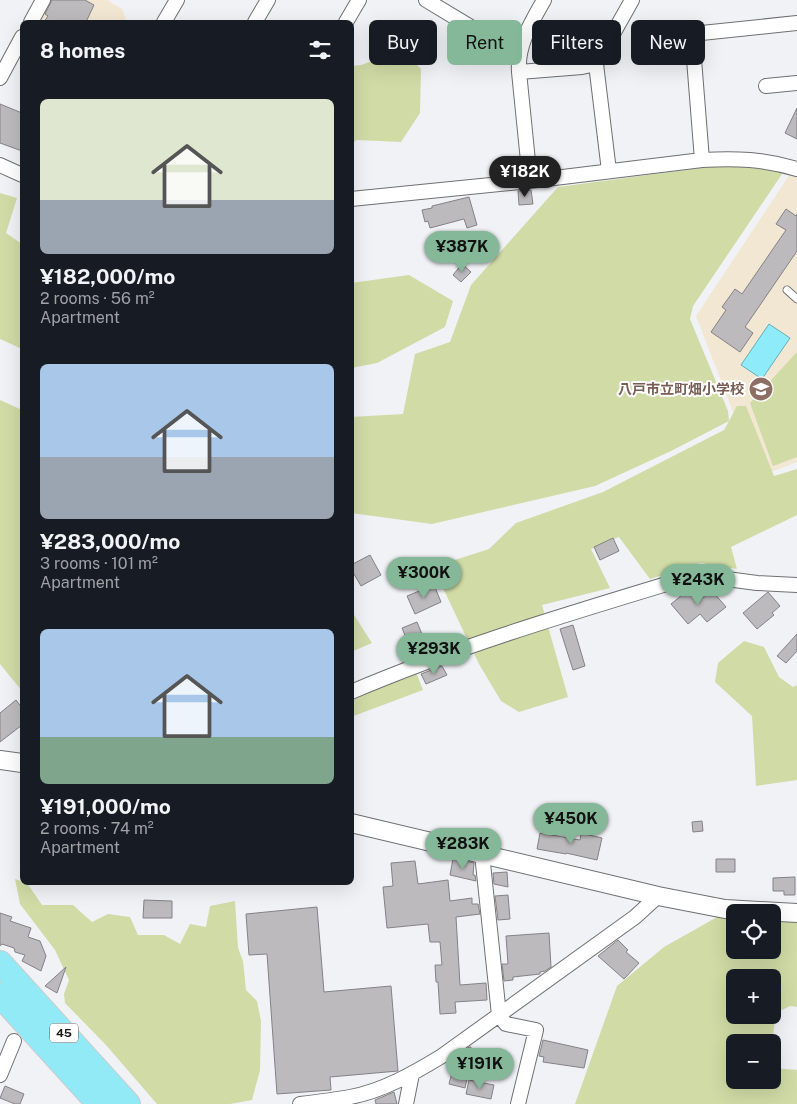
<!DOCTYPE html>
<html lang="en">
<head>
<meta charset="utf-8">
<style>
	:root { --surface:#171b24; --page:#242831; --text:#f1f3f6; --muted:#9ea1a6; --accent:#85b898 }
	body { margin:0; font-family:"Public Sans","Noto Sans JP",sans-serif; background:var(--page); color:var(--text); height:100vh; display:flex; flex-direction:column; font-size:19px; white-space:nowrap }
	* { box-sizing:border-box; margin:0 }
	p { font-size:16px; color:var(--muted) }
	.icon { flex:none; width:28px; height:28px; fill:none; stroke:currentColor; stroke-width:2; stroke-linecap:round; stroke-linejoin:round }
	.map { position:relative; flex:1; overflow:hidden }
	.drawer { position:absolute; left:20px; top:20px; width:334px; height:865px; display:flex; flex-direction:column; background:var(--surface); border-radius:8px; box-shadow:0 5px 20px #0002 }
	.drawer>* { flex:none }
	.guide { position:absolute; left:369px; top:20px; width:352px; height:45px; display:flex; gap:10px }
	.controls { position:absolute; left:726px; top:904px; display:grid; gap:10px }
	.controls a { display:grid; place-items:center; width:55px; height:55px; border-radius:8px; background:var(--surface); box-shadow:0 5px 20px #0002; font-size:25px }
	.price { position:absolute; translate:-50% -42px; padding:0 11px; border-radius:18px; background:var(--accent); color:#111; font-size:16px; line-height:32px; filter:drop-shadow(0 1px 2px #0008) }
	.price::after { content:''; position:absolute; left:50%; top:30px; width:15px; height:11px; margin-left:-8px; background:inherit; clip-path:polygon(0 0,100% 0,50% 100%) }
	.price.selected { background:#222; color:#fff }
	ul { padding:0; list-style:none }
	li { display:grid; align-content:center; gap:10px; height:265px; padding:0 20px }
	li span { display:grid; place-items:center; height:155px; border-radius:8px; color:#555 }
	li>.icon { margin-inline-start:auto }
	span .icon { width:90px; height:90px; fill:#fffc; stroke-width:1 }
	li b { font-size:21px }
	h2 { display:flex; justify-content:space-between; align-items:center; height:60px; padding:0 20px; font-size:21px }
	.pill { padding:0 18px; border-radius:8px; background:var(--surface); box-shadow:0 5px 20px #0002; font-size:18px; line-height:45px }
	.pill.selected { background:var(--accent); color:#111 }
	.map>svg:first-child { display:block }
	.education { fill:#f2e7d2 }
	.green { fill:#d0dba6; fill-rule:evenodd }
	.water { fill:#8debfa; stroke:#6aacb7 }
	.building { fill:#bcbabd; stroke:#848285 }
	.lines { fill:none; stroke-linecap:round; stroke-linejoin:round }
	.service-casing { stroke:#6e7073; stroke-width:9 }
	.minor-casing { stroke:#6e7073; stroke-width:16 }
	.tertiary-casing { stroke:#6e7073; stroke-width:20 }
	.trunk-casing { stroke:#cccccd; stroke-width:26 }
	.service { stroke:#fff; stroke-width:7 }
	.minor { stroke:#fff; stroke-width:14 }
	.tertiary { stroke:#fff; stroke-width:18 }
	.trunk { stroke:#92eaf6; stroke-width:24 }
	.labels { text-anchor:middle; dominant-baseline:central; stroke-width:4; stroke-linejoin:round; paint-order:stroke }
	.shield { fill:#fff; stroke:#5d5e5f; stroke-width:1 }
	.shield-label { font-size:12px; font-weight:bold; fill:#18191a }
	.education-label { font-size:14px; font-weight:bold; fill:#785e54; stroke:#fff; text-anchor:end }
</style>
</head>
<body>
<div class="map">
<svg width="797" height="1104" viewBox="0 0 797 1104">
	<rect width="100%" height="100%" fill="#f1f2f6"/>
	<path class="education" d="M 51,0 L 107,0 L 122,9 L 127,22 L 39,22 Z
		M 790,174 L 797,176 L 797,462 L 758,477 L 696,316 Z"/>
	<path class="green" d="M 403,50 L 421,69 L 420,113 L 401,142 L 357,140 L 351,143 L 351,66 L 361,65 Z
		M 722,165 L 771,168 L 782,174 L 693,306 L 690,319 L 728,411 L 729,421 L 737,406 L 746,406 L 774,476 L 797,469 L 797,515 L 731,547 L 737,569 L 701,563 L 650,579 L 619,537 L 591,549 L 610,588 L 542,605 L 568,697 L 519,712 L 501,701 L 479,664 L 433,567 L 489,549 L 516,523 L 603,492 L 724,430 L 729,421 L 671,451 L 595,486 L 432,524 L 351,513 L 351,417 L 403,414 L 415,354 L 450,342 L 471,285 L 558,187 Z
		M 0,193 L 17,198 L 6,233 L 22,244 L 22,349 L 0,339 Z
		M 409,275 L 453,301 L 445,327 L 377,363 L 351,368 L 351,283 Z
		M 797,352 L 797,457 L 773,466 L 750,403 Z
		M 0,400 L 22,410 L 22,691 L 0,664 Z
		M 351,610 L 372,643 L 351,652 Z
		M 744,641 L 764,647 L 779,677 L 793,687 L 797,685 L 797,780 L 756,786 L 752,716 L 715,682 L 718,663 Z
		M 416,672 L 423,690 L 351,717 L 351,696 Z
		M 15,879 L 27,883 L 42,905 L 73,905 L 92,922 L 108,914 L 130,917 L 138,935 L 164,935 L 180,944 L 190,924 L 206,927 L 210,906 L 235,901 L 238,948 L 243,961 L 246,990 L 257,1001 L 261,1021 L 260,1070 L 252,1100 L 230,1104 L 157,1104 L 106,1045 L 65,1003 L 64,994 L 69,980 L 55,950 L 20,904 Z
		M 719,916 L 735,917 L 735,950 L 772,950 L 773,920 L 797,921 L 797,1007 L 790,1006 L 776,1013 L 772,1043 L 735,1042 L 735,1080 L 772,1080 L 773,1060 L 774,1068 L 797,1070 L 797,1104 L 575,1104 L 617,986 L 664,947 ZM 735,978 L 772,978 L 772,1015 L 735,1015 Z"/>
	<path class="water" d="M 769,324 L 790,338 L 762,379 L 741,365 Z"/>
	<path class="building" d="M 52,0 L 85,0 L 94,5 L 86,22 L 44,22 L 48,16 L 45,14 Z
		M 0,104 L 22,113 L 22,151 L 0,143 Z
		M 797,108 L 797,139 L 785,133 Z
		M 531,190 L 533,204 L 519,205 L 518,191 Z
		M 469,197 L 477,225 L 467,228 L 464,219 L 430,228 L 428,221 L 425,222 L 422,210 L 432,208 L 432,206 Z
		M 786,209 L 796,216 L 797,214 L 797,251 L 745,327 L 753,333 L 740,352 L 711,332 L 726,310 L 722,307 L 735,289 L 742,294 L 786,230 L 776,224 Z
		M 462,264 L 471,272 L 461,282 L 453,275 Z
		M 613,538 L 619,551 L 600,560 L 594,547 Z
		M 370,555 L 381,575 L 361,586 L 351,569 L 351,565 Z
		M 434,585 L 441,602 L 415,614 L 407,596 Z
		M 692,587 L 701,599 L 708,593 L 710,596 L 714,593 L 726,607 L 707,622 L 700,614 L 688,624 L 671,604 Z
		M 768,592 L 780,606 L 772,613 L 774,615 L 757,629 L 743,613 Z
		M 417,622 L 424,639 L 409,645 L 402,628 Z
		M 573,625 L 585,666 L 573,670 L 560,629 Z
		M 797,634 L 797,651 L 786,663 L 777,656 Z
		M 442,666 L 447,675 L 426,684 L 421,674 Z
		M 16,700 L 22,708 L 22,725 L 0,742 L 0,713 Z
		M 702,821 L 703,831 L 693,832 L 692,822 Z
		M 540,833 L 580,840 L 581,833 L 602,838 L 597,860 L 566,853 L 566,854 L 537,849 Z
		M 453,859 L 474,863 L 473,875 L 475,875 L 476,881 L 450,875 Z
		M 716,859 L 735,859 L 735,872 L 716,872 Z
		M 415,861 L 418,884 L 448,880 L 450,901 L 472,898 L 472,904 L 478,904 L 480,914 L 456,917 L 460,985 L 486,983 L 487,1000 L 455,1002 L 456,1013 L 440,1014 L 438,982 L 436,982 L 435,965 L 442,965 L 440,942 L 430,942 L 428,924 L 387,928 L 383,887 L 393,886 L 391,863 Z
		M 507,872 L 508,887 L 494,884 L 493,873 Z
		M 795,877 L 795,895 L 784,895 L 784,891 L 773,891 L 773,878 Z
		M 508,895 L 510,919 L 498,920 L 495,896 Z
		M 144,900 L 172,901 L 172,918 L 143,918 Z
		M 317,907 L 324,992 L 391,986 L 398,1071 L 330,1077 L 331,1090 L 277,1094 L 267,954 L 249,955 L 246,914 Z
		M 0,913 L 12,917 L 10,921 L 31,928 L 28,937 L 40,941 L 46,956 L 41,971 L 22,961 L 25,955 L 15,952 L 14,948 L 2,944 L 0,946 Z
		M 549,933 L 551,967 L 545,971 L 540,972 L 540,974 L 513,977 L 513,980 L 504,981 L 502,964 L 508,964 L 506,936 Z
		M 618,940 L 628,950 L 626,952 L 639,963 L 624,979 L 598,956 Z
		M 66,967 L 57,993 L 45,986 Z
		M 543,1040 L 588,1050 L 584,1068 L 543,1062 L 544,1057 L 539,1056 Z
		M 469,1047 L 471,1047 L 465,1073 L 468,1074 L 465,1088 L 449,1084 L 456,1057 Z
		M 469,1080 L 494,1085 L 491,1099 L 466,1094 Z
		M 5,1086 L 24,1094 L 20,1104 L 15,1104 L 0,1098 Z
		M 394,1092 L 397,1104 L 376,1104 L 375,1100 Z"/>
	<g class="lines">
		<defs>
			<path id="service" d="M 787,290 L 797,299"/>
			<path id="minor" d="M 426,0 L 519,56
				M 31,22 L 43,0
				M 164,22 L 177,0
				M 255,22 L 268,0
				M 346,22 L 359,0
				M 596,64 L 609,171
				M 519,72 L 582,67 L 596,64 L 632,0
				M 0,78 L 22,37
				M 766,86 L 797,83
				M 702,160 L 692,34 L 797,23
				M 0,165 L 22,175
				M 530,181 L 519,72 C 517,45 531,23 544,0
				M 351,199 L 530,181 L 702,160 C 736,158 764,159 797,169
				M 351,692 C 459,646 571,613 683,579 L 704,576 L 757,583 L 797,585
				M 482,854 L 499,1015 L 506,1024 L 536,1030 L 518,1104
				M 0,1075 L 14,1041
				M 300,1104 C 317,1102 334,1100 350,1097 C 383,1091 414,1073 442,1056 L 635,917 L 658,896
				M 406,1104 L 412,1074"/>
			<path id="tertiary" d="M 0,760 L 22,763
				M 351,823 L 658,896 L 725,909 L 797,913"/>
			<path id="trunk" d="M 0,963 L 128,1104
				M 0,995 L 99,1104"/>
		</defs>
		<use href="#service" class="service-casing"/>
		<use href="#minor" class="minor-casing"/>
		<use href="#tertiary" class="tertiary-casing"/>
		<use href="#trunk" class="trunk-casing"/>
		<use href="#service" class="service"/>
		<use href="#minor" class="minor"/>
		<use href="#tertiary" class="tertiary"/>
		<use href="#trunk" class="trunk"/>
	</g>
	<defs>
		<symbol id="school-disc" viewBox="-11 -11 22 22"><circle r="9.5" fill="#8d6e63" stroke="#fff"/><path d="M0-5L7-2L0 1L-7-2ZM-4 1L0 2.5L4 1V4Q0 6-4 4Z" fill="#fff"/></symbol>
	</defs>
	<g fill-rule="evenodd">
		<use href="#school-disc" x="747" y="375" width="28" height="28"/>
	</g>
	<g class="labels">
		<rect class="shield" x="50" y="1023.5" width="28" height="19" rx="4"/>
		<g class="shield-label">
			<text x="64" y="1033">45</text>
		</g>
		<g class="education-label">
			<text x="744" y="389">八戸市立町畑小学校</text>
		</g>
	</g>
</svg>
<div class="controls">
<a><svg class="icon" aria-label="locate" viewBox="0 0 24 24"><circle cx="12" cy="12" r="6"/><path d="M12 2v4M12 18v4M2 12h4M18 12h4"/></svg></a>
<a>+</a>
<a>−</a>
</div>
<b class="price selected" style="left:525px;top:198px">¥182K</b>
<b class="price" style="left:462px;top:273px">¥387K</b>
<b class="price" style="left:424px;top:599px">¥300K</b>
<b class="price" style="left:698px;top:606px">¥243K</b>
<b class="price" style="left:434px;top:675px">¥293K</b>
<b class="price" style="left:571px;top:845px">¥450K</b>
<b class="price" style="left:463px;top:870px">¥283K</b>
<b class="price" style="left:480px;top:1090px">¥191K</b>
<div class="guide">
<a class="pill">Buy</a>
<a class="pill selected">Rent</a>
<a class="pill">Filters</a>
<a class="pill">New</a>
</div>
<section class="drawer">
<h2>8 homes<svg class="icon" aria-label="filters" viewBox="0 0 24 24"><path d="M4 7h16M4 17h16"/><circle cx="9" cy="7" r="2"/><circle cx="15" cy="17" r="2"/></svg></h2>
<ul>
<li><span style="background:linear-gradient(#dfe7d0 65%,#9aa5b1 0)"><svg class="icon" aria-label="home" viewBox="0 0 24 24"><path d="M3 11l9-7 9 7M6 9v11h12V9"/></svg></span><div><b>¥182,000/mo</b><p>2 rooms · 56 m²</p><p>Apartment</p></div></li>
<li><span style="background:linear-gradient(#a9c7e8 60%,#9aa5b1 0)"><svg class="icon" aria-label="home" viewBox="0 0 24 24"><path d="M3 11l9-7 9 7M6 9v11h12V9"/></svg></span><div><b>¥283,000/mo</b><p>3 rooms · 101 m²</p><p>Apartment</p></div></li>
<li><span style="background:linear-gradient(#a9c7e8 70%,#7fa58c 0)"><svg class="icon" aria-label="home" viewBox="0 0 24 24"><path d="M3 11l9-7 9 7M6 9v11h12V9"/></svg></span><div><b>¥191,000/mo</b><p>2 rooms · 74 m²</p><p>Apartment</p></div></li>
</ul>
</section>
</div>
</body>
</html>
